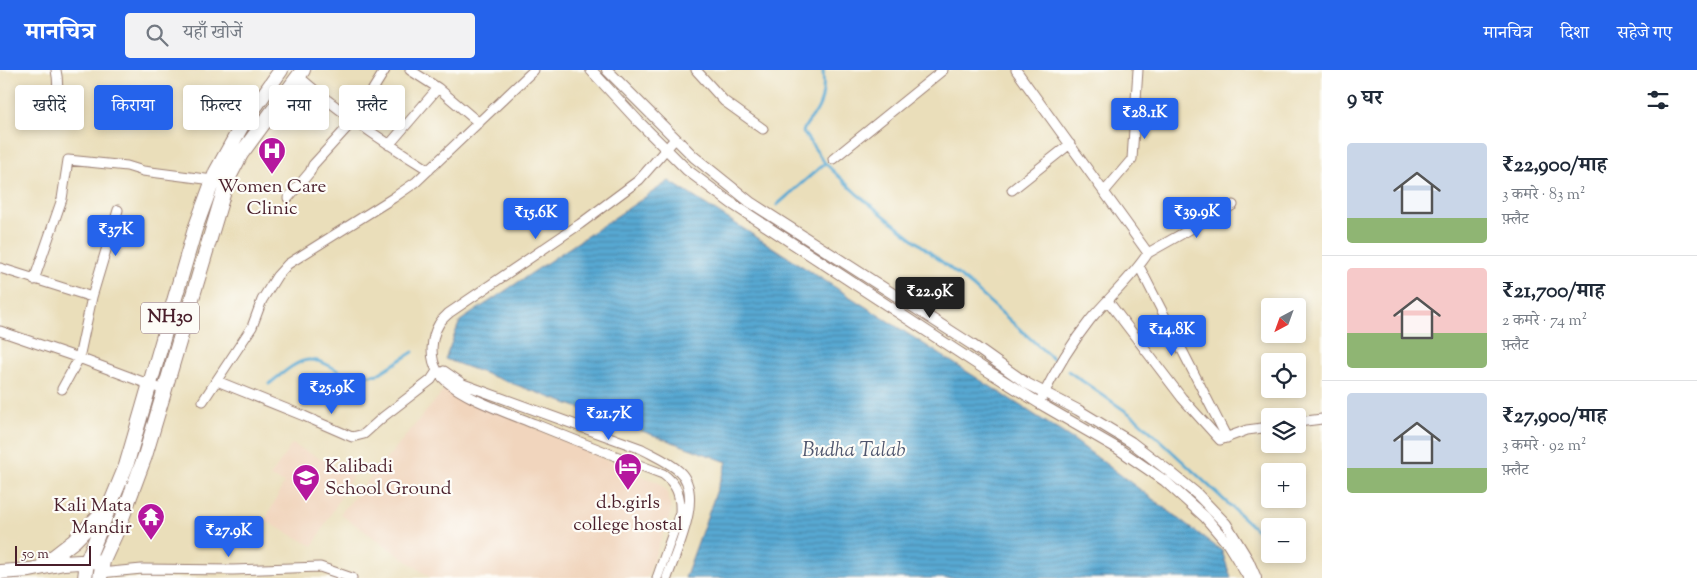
<!DOCTYPE html>
<html lang="hi">
<head>
<meta charset="utf-8">
<style>
	:root { --surface:#fff; --page:#f2f2f3; --text:#1f2937; --muted:#747a83; --line:#e0e1e3; --accent:#2563eb }
	body { margin:0; font-family:"Sorts Mill Goudy","Noto Serif Devanagari",serif; background:var(--page); color:var(--text); height:100vh; display:flex; flex-direction:column; font-size:19px; white-space:nowrap }
	* { box-sizing:border-box; margin:0 }
	p { font-size:16px; color:var(--muted) }
	.icon { flex:none; width:28px; height:28px; fill:none; stroke:currentColor; stroke-width:2; stroke-linecap:round; stroke-linejoin:round }
	.map { position:relative; flex:1; overflow:hidden }
	.sheet { display:flex; flex-direction:column; background:var(--surface); width:375px }
	.sheet>* { flex:none }
	.top-card { position:absolute; left:15px; top:15px; width:475px; height:45px; display:flex; gap:10px }
	.needle { width:32px; rotate:221deg }
	.controls { position:absolute; left:1261px; top:228px; display:grid; gap:10px }
	.controls a { display:grid; place-items:center; width:45px; height:45px; border-radius:5px; background:var(--surface); box-shadow:0 2px 8px #0003; font-size:25px }
	.scale { position:absolute; left:15px; bottom:12px; width:76px; box-sizing:border-box; padding-left:5px; border:2px solid #4a1f2b; border-top:0; font-size:14px; line-height:18px; white-space:nowrap; color:#4a1f2b; -webkit-text-stroke:4px #fdfcf7; paint-order:stroke }
	.price { position:absolute; translate:-50% -42px; padding:0 11px; border-radius:5px; background:var(--accent); color:#fff; font-size:16px; line-height:32px; filter:drop-shadow(0 1px 2px #0008) }
	.price::after { content:''; position:absolute; left:50%; top:30px; width:15px; height:11px; margin-left:-8px; background:inherit; clip-path:polygon(0 0,100% 0,50% 100%) }
	.price.active { background:#222; color:#fff }
	ul { padding:0; list-style:none }
	li { display:flex; align-items:center; gap:15px; height:125px; padding:0 25px }
	li+li { border-top:1px solid var(--line) }
	li span { display:grid; place-items:center; flex:none; width:140px; height:100px; border-radius:5px; color:#555 }
	li>.icon { margin-inline-start:auto }
	span .icon { width:60px; height:60px; fill:#fffc; stroke-width:1 }
	li b { font-size:21px }
	h2 { display:flex; justify-content:space-between; align-items:center; height:60px; padding:0 25px; font-size:21px }
	.chip { padding:0 18px; border-radius:5px; background:var(--surface); box-shadow:0 2px 8px #0003; font-size:18px; line-height:45px }
	.chip.active { background:var(--accent); color:#fff }
	header { display:flex; align-items:center; gap:30px; box-sizing:border-box; height:70px; padding:0 25px; background:var(--accent); color:#fff }
	header strong { font-size:24px }
	nav { display:flex; gap:28px; margin-inline-start:auto; font-size:18px }
	.search { width:350px; height:45px; background:var(--page); display:flex; align-items:center; gap:12px; box-sizing:border-box; padding:0 18px; border-radius:5px; color:var(--muted); font-size:19px }
	main { display:flex; flex:1; min-height:0 }
	.map>svg:first-child { display:block }
	.built { fill:#f1d5bd }
	.water { fill:url(#water-rules); stroke:#50647e }
	.lines { fill:none; stroke-linecap:round; stroke-linejoin:round }
	.stream { stroke:#57a8d2; stroke-width:3 }
	.minor-casing { stroke:#9a7e72; stroke-width:11 }
	.tertiary-casing { stroke:#9a7e72; stroke-width:12 }
	.primary-casing { stroke:#9a7e72; stroke-width:16 }
	.minor { stroke:#fff; stroke-width:9 }
	.tertiary { stroke:#fff; stroke-width:10 }
	.primary { stroke:#fff; stroke-width:14 }
	.labels { text-anchor:middle; dominant-baseline:central; stroke-width:4.5; stroke-linejoin:round; paint-order:stroke }
	.shield { fill:#fdfcf7; stroke:#806168; stroke-width:1 }
	.shield-label { font-size:18px; font-weight:bold; fill:#4a1f2b }
	.poi-label { font-size:19px; fill:#4a1f2b; stroke:#fdfcf7 }
	.water-label { font-size:20px; font-style:italic; fill:#4f566e; stroke:#fdfcf7 }
</style>
</head>
<body>
<header>
<strong>मानचित्र</strong>
<div class="search"><svg class="icon" aria-label="search" viewBox="0 0 24 24"><circle cx="10" cy="10" r="6"/><path d="M15 15l6 6"/></svg>यहाँ खोजें</div>
<nav><a>मानचित्र</a><a>दिशा</a><a>सहेजे गए</a></nav>
</header>
<main>
<div class="map">
<svg width="1322" height="508" viewBox="0 0 1322 508">
	<defs>
		<pattern id="water-rules" width="6" height="5" patternUnits="userSpaceOnUse" patternTransform="scale(1.25)"><rect width="6" height="5" fill="#57a8d2"/><path d="M0 2.5h6" fill="none" stroke="#4a88ab"/></pattern>
	</defs>
	<rect width="100%" height="100%" fill="#fdfcf7"/>
	<filter id="ink" filterUnits="userSpaceOnUse"><feTurbulence type="fractalNoise" baseFrequency=".02" numOctaves="2"/><feDisplacementMap in="SourceGraphic" scale="10" xChannelSelector="R" yChannelSelector="G"/><feConvolveMatrix kernelMatrix="1 2 1 2 8 2 1 2 1" color-interpolation-filters="sRGB"/></filter>
	<filter id="wash" filterUnits="userSpaceOnUse"><feTurbulence type="fractalNoise" baseFrequency=".0096" numOctaves="4" result="noise"/><feDisplacementMap in="SourceGraphic" scale="20" xChannelSelector="R" yChannelSelector="G"/><feGaussianBlur stdDeviation="1.12" result="paint"/><feColorMatrix in="noise" values="0 0 0 0 0 0 0 0 0 0 0 0 0 0 0 0 0 1.4 0 .05"/><feComposite in="paint" operator="in"/></filter>
	<g filter="url(#wash)">
		<rect width="100%" height="100%" fill="#eadeba"/>
		<path class="built" d="M 445,319 L 659,413 L 667,421 L 671,442 L 647,508 L 431,508 L 340,444 Z
			M 292,374 L 353,405 L 313,476 L 265,451 L 284,413 L 270,407 Z"/>
		<path class="water" d="M 669,111 L 1074,370 L 1222,481 L 1231,508 L 685,508 L 727,392 L 445,289 L 460,251 Z"/>
		<g class="lines">
			<path class="stream" d="M 823,0 C 824,15 824,29 816,42 C 811,49 805,54 803,62 L 825,93 L 857,124 L 972,216 L 1054,290
				M 777,135 L 825,93
				M 1068,301 L 1137,349 L 1266,469
				M 269,314 C 306,284 309,282 350,308 L 378,304 L 413,282"/>
		</g>
	</g>
	<g filter="url(#ink)">
		<g class="lines">
			<defs>
				<path id="minor" d="M 410,0 L 438,18 L 479,53
					M 696,0 L 724,31 L 763,59
					M 1016,0 L 1148,183 C 1132,208 1109,227 1090,250 C 1071,274 1055,301 1041,329
					M 298,6 C 339,42 384,72 429,100
					M 52,51 C 56,33 60,18 56,0
					M 389,75 L 438,18
					M 833,89 L 943,0
					M 1012,120 L 1070,74
					M 1104,122 L 1132,89 L 1138,0
					M 288,128 L 310,102 L 313,95 L 354,50 L 385,0
					M 1148,183 L 1233,135
					M 1139,196 L 1227,368
					M 0,198 L 92,227
					M 34,210 L 62,129 L 68,90 L 127,96 L 143,101 L 213,110
					M 1108,231 L 1182,328 L 1220,370 L 1247,360 L 1270,357
					M 0,261 L 79,288 L 164,320
					M 444,301 L 463,314 L 642,379 C 655,386 669,392 679,401 C 705,424 676,481 667,508
					M 217,311 L 304,346 L 352,367 L 364,364 L 383,347 L 431,310 L 437,301
					M 62,319 L 79,288 L 92,227 L 118,140
					M 203,331 L 252,257 L 262,230 L 277,206 L 288,194 L 393,128 L 416,112 L 534,0
					M 1298,352 L 1322,349
					M 100,503 L 142,499 L 233,500 L 320,497 L 352,508
					M 657,508 L 680,443 C 681,426 677,414 663,404 C 620,388 577,371 535,354 C 508,343 453,325 438,302 C 429,288 431,267 439,254 C 441,250 446,246 449,243 L 580,154 L 639,110 L 675,69"/>
				<path id="tertiary" d="M 591,0 L 638,51 L 687,100 L 731,133 L 983,298 L 1039,333 L 1117,378 L 1165,411 L 1205,447 L 1228,474 L 1249,508
					M 607,0 L 694,87 L 750,132 L 971,274 L 1026,313 L 1078,340 L 1131,372 L 1170,402 L 1197,424 L 1226,454 L 1248,490 L 1256,508"/>
				<path id="primary" d="M 43,495 L 74,471 L 105,440
					M 0,502 L 30,500 L 64,493 L 96,491
					M 85,508 L 87,491 L 126,396 L 195,159 L 216,102 L 241,57 L 281,0
					M 100,508 L 103,491 L 119,456 L 145,386 L 227,111 L 241,84 L 303,0"/>
			</defs>
			<use href="#minor" class="minor-casing"/>
			<use href="#tertiary" class="tertiary-casing"/>
			<use href="#primary" class="primary-casing"/>
			<use href="#minor" class="minor"/>
			<use href="#tertiary" class="tertiary"/>
			<use href="#primary" class="primary"/>
		</g>
	</g>
	<defs>
		<symbol id="hospital-pin" viewBox="-11 -11 22 30"><path d="M0 17L-7.5 6A9.5 9.5 0 1 1 7.5 6Z" fill="#b5179e" stroke="#fdfcf7"/><path d="M-5-5h3v3.5h4V-5h3V5h-3V1.5h-4V5h-3Z" fill="#fff"/></symbol>
		<symbol id="hotel-pin" viewBox="-11 -11 22 30"><path d="M0 17L-7.5 6A9.5 9.5 0 1 1 7.5 6Z" fill="#b5179e" stroke="#fdfcf7"/><path d="M-6-4.5h1.5V1H6V5H4.5V3h-9V5H-6ZM-4 0a1.8 1.8 0 1 1 3.6 0ZM.5 0V-2.5h3Q6-2.5 6 0Z" fill="#fff"/></symbol>
		<symbol id="school-pin" viewBox="-11 -11 22 30"><path d="M0 17L-7.5 6A9.5 9.5 0 1 1 7.5 6Z" fill="#b5179e" stroke="#fdfcf7"/><path d="M0-5L7-2L0 1L-7-2ZM-4 1L0 2.5L4 1V4Q0 6-4 4Z" fill="#fff"/></symbol>
		<symbol id="temple-pin" viewBox="-11 -11 22 30"><path d="M0 17L-7.5 6A9.5 9.5 0 1 1 7.5 6Z" fill="#b5179e" stroke="#fdfcf7"/><path d="M0-6L5-2H3V0L6.5 2.5H4V6H1.5V3h-3V6H-4V2.5H-6.5L-3 0V-2H-5Z" fill="#fff"/></symbol>
	</defs>
	<g fill-rule="evenodd">
		<use href="#hospital-pin" x="256" y="65" width="32" height="43"/>
		<use href="#hotel-pin" x="612" y="381" width="32" height="43"/>
		<use href="#school-pin" x="290" y="392" width="32" height="43"/>
		<use href="#temple-pin" x="135" y="431" width="32" height="43"/>
	</g>
	<g class="labels">
		<rect class="shield" x="141" y="232.5" width="58" height="31" rx="4"/>
		<g class="shield-label">
			<text x="170" y="248">NH30</text>
		</g>
		<g class="poi-label">
			<text x="272" y="117">Women Care<tspan x="272" dy="22">Clinic</tspan></text>
			<text x="325" y="397" text-anchor="start">Kalibadi<tspan x="325" dy="22">School Ground</tspan></text>
			<text x="628" y="433">d.b.girls<tspan x="628" dy="22">college hostal</tspan></text>
			<text x="132" y="436" text-anchor="end">Kali Mata<tspan x="132" dy="22">Mandir</tspan></text>
		</g>
		<g class="water-label">
			<text x="854" y="381">Budha Talab</text>
		</g>
	</g>
</svg>
<div class="controls">
<a><svg class="needle" viewBox="-14 -14 28 28"><path d="M0-13l5 13h-10z" fill="#e53935"/><path d="M0 13l5-13h-10z" fill="#747a83"/></svg></a>
<a><svg class="icon" aria-label="locate" viewBox="0 0 24 24"><circle cx="12" cy="12" r="6"/><path d="M12 2v4M12 18v4M2 12h4M18 12h4"/></svg></a>
<a><svg class="icon" aria-label="layers" viewBox="0 0 24 24"><path d="M12 4l9 5-9 5-9-5zM3 14l9 5 9-5"/></svg></a>
<a>+</a>
<a>−</a>
</div>
<div class="scale">50 m</div>
<b class="price" style="left:1145px;top:70px">₹28.1K</b>
<b class="price" style="left:1197px;top:169px">₹39.9K</b>
<b class="price" style="left:536px;top:170px">₹15.6K</b>
<b class="price" style="left:116px;top:187px">₹37K</b>
<b class="price active" style="left:930px;top:249px">₹22.9K</b>
<b class="price" style="left:1172px;top:287px">₹14.8K</b>
<b class="price" style="left:332px;top:345px">₹25.9K</b>
<b class="price" style="left:609px;top:371px">₹21.7K</b>
<b class="price" style="left:229px;top:488px">₹27.9K</b>
<div class="top-card">
<a class="chip">खरीदें</a>
<a class="chip active">किराया</a>
<a class="chip">फ़िल्टर</a>
<a class="chip">नया</a>
<a class="chip">फ़्लैट</a>
</div>
</div>
<section class="sheet">
<h2>9 घर<svg class="icon" aria-label="filters" viewBox="0 0 24 24"><path d="M4 7h16M4 17h16"/><circle cx="9" cy="7" r="2"/><circle cx="15" cy="17" r="2"/></svg></h2>
<ul>
<li><span style="background:linear-gradient(#c9d6e8 75%,#8fb573 0)"><svg class="icon" aria-label="home" viewBox="0 0 24 24"><path d="M3 11l9-7 9 7M6 9v11h12V9"/></svg></span><div><b>₹22,900/माह</b><p>3 कमरे · 83 m²</p><p>फ़्लैट</p></div></li>
<li><span style="background:linear-gradient(#f6c9c9 65%,#8fb573 0)"><svg class="icon" aria-label="home" viewBox="0 0 24 24"><path d="M3 11l9-7 9 7M6 9v11h12V9"/></svg></span><div><b>₹21,700/माह</b><p>2 कमरे · 74 m²</p><p>फ़्लैट</p></div></li>
<li><span style="background:linear-gradient(#c9d6e8 75%,#8fb573 0)"><svg class="icon" aria-label="home" viewBox="0 0 24 24"><path d="M3 11l9-7 9 7M6 9v11h12V9"/></svg></span><div><b>₹27,900/माह</b><p>3 कमरे · 92 m²</p><p>फ़्लैट</p></div></li>
</ul>
</section>
</main>
</body>
</html>
